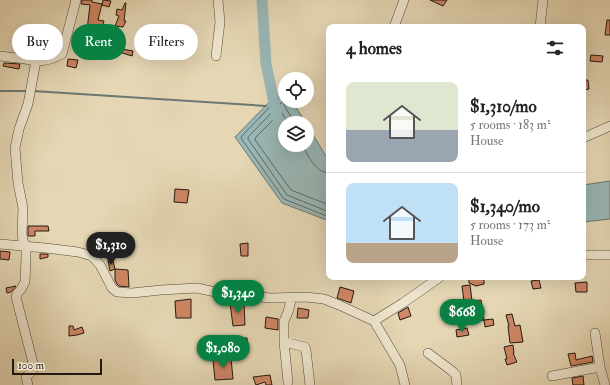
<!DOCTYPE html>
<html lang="en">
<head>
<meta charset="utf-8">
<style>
	:root { --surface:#fff; --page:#f2f2f2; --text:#222; --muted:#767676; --line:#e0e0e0; --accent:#0b8043 }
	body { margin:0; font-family:"IM FELL Double Pica",serif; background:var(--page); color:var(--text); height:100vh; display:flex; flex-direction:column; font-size:15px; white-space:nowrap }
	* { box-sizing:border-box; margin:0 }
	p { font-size:13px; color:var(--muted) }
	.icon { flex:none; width:22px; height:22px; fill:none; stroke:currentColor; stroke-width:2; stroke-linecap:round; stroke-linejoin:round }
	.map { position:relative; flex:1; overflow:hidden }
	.sheet { position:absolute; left:326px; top:24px; width:260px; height:256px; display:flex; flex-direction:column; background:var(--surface); border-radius:8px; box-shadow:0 4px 16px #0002 }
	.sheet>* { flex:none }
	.banner { position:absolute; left:12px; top:24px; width:254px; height:36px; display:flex; gap:8px }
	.buttons { position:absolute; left:278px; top:72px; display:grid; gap:8px }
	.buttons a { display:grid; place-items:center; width:36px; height:36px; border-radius:50%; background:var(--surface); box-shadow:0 4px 16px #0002; font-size:20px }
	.scale { position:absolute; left:12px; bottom:10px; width:90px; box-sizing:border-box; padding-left:4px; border:2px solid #25180f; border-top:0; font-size:11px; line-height:14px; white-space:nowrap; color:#25180f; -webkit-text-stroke:3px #eee5ce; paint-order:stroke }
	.price { position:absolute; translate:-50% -34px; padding:0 9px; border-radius:14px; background:var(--accent); color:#fff; font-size:13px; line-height:26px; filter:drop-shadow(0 1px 2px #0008) }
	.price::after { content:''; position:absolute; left:50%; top:24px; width:12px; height:9px; margin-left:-6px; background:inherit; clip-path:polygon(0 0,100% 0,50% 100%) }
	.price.selected { background:#222; color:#fff }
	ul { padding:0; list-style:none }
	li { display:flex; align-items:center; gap:12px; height:100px; padding:0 20px }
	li+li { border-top:1px solid var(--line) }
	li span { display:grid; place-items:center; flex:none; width:112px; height:80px; border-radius:8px; color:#555 }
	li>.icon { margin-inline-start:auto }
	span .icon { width:48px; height:48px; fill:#fffc; stroke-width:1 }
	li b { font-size:17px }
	h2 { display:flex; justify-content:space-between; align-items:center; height:48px; padding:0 20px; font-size:17px }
	.tag { padding:0 14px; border-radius:18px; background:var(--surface); box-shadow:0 4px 16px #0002; font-size:14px; line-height:36px }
	.tag.selected { background:var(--accent); color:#fff }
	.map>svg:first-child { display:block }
	.water { fill:#99b7b6; stroke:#6b7773 }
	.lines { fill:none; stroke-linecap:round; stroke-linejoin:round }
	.shore { stroke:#5f6862; stroke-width:1 }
	.stream { stroke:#6b7773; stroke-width:2 }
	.river { stroke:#99b7b6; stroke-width:11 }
	.building { fill:#cf8765; stroke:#25180f }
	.minor-casing { stroke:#554838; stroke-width:10 }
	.minor { stroke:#eee5ce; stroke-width:9 }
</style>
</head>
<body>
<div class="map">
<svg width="610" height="385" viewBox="0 0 610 385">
	<rect width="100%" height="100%" fill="#e5d7b4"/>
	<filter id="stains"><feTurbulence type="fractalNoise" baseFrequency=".005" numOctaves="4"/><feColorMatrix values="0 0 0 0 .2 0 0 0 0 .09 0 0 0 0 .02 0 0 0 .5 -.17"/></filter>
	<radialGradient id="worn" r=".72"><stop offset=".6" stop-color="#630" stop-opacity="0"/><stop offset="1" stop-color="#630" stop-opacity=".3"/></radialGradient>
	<path class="water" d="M 284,87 L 285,89 L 285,101 L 292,101 L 306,123 L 285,123 L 285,145 L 307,145 L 307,125 L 329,161 L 329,221 L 282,203 L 235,137 Z
		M 610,181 L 610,219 L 583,222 L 583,185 Z"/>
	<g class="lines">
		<path class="shore" d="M 285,91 L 242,136 L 241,138 L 284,199 L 329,217
			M 288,123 L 282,113 L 280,113 L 256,137 L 255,140 L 291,190 L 329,205
			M 295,123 L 285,107 L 284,103 L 282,102 L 248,137 L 248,139 L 287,195 L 329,212
			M 302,145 C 309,156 314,172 329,173"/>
		<path class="stream" d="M 0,91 L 27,91
			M 33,91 L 266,106"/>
		<path class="river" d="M 262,0 L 266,64 L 277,117 L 285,134"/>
	</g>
	<path class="building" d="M 82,0 L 92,0 L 92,2 L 102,4 L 98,20 L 104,21 L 101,31 L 87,30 L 90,5 L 81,4 Z
		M 103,0 L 111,1 L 109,7 L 102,5 Z
		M 430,0 L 447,0 L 443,6 Z
		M 125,3 L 126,3 L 124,21 L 126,21 L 123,27 L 115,26 L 119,16 L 116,15 L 117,9 L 122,10 Z
		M 607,20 L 610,20 L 610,35 L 605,35 Z
		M 116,48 L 133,51 L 132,56 L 116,51 Z
		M 591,55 L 603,56 L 602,62 L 590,61 Z
		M 68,59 L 78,60 L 76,68 L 67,66 Z
		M 4,63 L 20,64 L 19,69 L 3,66 Z
		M 583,80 L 588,80 L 589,89 L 583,90 Z
		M 175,189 L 189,190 L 187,203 L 174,202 Z
		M 28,226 L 48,226 L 49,231 L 35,231 L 35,236 L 28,236 Z
		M 248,243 L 248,256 L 241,256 L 240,244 Z
		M 0,251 L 10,252 L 9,260 L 0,259 Z
		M 40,254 L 48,254 L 48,257 L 40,259 Z
		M 108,261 L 113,261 L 115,269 L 110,271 Z
		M 115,269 L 128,270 L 129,287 L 119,286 L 117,284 L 115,280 Z
		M 469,277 L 484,277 L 484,284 L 476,286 L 469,283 Z
		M 539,280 L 541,288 L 533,289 L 531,281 Z
		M 587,282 L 587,292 L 576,292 L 575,283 Z
		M 470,285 L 472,301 L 481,300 L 484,320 L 477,321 L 476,316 L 466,318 L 462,286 Z
		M 16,286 L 11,292 L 7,293 L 6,288 Z
		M 340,287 L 354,291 L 351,303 L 337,298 Z
		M 191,299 L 191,318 L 176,318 L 175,301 Z
		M 230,303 L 244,303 L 245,325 L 233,326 Z
		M 408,307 L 411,316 L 400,320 L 398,313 Z
		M 298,308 L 309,310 L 308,318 L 297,318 Z
		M 512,314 L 515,326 L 520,325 L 523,342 L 510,343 L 508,326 L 509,326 L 506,315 Z
		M 266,317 L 278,319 L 278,330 L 265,328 Z
		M 493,319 L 494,325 L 485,327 L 484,320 Z
		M 69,326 L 73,326 L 74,330 L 82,327 L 84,333 L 77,335 L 69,336 Z
		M 467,328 L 469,335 L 457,337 L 456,330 Z
		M 241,338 L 247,338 L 248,346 L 242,347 Z
		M 513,345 L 514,353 L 513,353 L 517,362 L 507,365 L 505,359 L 507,359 L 504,347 Z
		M 575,353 L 576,360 L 592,356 L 593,362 L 571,366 L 568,354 Z
		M 231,358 L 233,379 L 215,380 L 213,360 Z
		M 270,375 L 272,385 L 266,385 L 265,382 L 256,385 L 253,377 Z
		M 583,376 L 584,385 L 573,385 L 572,378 Z"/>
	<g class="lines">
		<defs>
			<path id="minor" d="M 394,27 L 404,0
				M 540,27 L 543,0
				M 0,56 L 25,59 L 36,61
				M 216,56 L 220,22 L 218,0
				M 583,138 L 610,126
				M 0,244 L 45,248 L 78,252 L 92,256 L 100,265 L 112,288 L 117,292 L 132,293 L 161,290 L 197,288 L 225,294 L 271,298 L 306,297 L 324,299 L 339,305 L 374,321 L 403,303 L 440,277
				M 583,255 L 610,255
				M 374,321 L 400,365 L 405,385
				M 595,333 L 600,367 L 605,385
				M 284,342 L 305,347 L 306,350 L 310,385
				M 428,353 L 452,371 L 456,375 L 457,385
				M 552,376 L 600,367
				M 288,382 L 284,342 L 284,321 L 288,312 L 292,297
				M 28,385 L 26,377 L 32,371 L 34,367 L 16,297 L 17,294 L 21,289 L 25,282 L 26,257 L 26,246 L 23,241 L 22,233 L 23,208 L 18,183 L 15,148 L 19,129 L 28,104 L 36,61 C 45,61 55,58 62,54 L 76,0"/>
		</defs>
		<use href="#minor" class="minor-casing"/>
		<use href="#minor" class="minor"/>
	</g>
	<rect width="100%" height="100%" filter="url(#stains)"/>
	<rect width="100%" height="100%" fill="url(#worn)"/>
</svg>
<div class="buttons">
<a><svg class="icon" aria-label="locate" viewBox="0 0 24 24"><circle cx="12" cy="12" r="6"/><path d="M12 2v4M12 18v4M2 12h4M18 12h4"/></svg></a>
<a><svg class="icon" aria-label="layers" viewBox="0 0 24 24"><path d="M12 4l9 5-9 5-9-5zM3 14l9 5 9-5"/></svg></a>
</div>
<div class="scale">100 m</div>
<b class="price selected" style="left:111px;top:266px">$1,310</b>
<b class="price" style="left:238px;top:314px">$1,340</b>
<b class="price" style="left:462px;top:333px">$668</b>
<b class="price" style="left:223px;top:369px">$1,080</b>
<div class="banner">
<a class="tag">Buy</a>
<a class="tag selected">Rent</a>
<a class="tag">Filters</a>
</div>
<section class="sheet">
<h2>4 homes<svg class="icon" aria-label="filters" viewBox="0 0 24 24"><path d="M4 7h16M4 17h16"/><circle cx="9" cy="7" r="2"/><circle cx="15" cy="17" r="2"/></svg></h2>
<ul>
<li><span style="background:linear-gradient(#dfe7d0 60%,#9aa5b1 0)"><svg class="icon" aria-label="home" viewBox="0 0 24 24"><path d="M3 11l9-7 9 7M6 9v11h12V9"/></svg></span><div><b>$1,310/mo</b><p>5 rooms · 183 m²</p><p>House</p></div></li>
<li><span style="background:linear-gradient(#bfe0f5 75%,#b9a48a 0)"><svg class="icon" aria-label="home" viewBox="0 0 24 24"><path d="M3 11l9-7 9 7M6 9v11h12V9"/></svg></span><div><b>$1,340/mo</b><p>5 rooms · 173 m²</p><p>House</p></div></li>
</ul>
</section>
</div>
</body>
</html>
